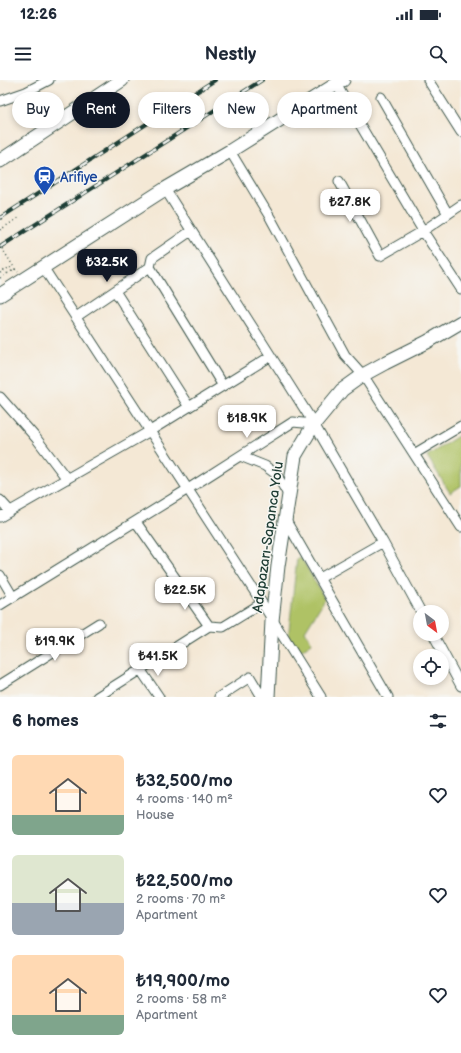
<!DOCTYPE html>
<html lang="en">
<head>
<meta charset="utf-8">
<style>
	:root { --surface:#fff; --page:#f2f2f3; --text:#1f2937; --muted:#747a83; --accent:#111827 }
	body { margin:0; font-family:"Balsamiq Sans",sans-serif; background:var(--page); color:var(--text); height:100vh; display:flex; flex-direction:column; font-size:15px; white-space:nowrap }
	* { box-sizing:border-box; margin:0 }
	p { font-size:13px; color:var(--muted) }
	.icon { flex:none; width:22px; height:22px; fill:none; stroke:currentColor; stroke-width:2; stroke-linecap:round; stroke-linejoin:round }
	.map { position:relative; height:617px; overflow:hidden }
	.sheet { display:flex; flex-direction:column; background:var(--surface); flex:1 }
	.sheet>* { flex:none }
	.hud { position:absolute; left:12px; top:12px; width:437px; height:36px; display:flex; gap:8px }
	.needle { width:26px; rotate:148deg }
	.tools { position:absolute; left:413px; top:525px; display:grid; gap:8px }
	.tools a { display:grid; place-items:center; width:36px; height:36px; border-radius:50%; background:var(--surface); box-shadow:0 2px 6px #0003; font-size:20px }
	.price { position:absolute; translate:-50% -34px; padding:0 9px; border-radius:8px; background:#fff; color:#222; font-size:13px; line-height:26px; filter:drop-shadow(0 1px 2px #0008) }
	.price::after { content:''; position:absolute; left:50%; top:24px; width:12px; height:9px; margin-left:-6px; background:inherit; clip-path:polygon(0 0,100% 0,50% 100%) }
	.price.on { background:var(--accent); color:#fff }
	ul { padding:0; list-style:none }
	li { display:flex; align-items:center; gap:12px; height:100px; padding:0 12px }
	li span { display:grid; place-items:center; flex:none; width:112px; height:80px; border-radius:6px; color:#555 }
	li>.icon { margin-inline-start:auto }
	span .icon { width:48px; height:48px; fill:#fffc; stroke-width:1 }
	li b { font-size:17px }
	h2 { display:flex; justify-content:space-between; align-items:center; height:48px; padding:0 12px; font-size:17px }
	.chip { padding:0 14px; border-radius:18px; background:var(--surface); box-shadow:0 2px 6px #0003; font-size:14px; line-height:36px }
	.chip.on { background:var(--accent); color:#fff }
	.status { display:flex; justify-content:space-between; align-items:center; height:28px; padding:0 20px; background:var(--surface); direction:ltr }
	.status svg { height:11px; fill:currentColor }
	header { display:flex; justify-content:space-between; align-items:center; height:52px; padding:0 12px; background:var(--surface); font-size:18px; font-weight:700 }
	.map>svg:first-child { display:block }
	.green { fill:#afc265; stroke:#67804c }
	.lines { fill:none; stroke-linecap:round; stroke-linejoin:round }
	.street-casing { stroke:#3f574c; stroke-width:11 }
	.secondary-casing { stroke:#3f574c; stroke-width:15 }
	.path { stroke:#3f574c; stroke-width:1.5; stroke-dasharray:1 3; stroke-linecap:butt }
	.street { stroke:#fff; stroke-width:9 }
	.secondary { stroke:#fff; stroke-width:13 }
	.rail-casing { stroke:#1f3d34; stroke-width:4 }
	.rail { stroke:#f6f6f2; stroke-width:2.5; stroke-dasharray:8; stroke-linecap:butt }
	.path-bridge { stroke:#3f574c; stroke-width:1.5; stroke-dasharray:1 3; stroke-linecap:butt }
	.labels { text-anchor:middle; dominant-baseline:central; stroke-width:3; stroke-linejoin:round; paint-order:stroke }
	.transit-label { font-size:14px; fill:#164399; stroke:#f6f6f2; text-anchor:start }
	.street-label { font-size:14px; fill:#1f3d34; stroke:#f6f6f2 }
</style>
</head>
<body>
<div class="status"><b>12:26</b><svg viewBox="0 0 49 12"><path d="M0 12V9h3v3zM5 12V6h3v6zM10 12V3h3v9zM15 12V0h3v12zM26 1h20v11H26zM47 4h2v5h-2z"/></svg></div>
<header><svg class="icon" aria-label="menu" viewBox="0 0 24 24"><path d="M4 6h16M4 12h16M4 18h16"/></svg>Nestly<svg class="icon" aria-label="search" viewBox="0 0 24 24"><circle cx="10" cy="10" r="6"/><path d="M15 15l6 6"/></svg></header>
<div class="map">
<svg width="461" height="617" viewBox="0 0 461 617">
	<rect width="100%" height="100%" fill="#f6f6f2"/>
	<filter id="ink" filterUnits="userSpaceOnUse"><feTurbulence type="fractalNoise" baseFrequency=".025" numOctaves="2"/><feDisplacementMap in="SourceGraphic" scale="8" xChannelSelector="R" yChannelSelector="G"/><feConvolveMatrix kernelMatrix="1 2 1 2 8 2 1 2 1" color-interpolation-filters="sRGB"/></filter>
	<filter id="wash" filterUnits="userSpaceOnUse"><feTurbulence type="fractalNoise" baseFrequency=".012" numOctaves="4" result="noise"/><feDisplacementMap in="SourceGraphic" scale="16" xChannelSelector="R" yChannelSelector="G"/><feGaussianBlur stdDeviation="0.9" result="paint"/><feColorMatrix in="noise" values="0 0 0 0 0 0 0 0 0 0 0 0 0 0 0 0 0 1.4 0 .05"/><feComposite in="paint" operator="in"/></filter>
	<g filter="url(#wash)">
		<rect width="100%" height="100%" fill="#f4e8d5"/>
		<path class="green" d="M 461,354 L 461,406 L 450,413 L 427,376 Z
			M 297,478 L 302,479 L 325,519 L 305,551 L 312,563 L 297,573 L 288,559 Z"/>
	</g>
	<g filter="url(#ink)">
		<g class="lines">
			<defs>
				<path id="street" d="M 428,0 L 461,52
					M 336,4 L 423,151 L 461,209
					M 26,12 L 50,48
					M 381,17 L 448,134
					M 0,21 L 26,12 L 49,0
					M 230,71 L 271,139 L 345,275 L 363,295 L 461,447
					M 339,101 L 380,176 L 423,151 L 461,125
					M 165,109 L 314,344 L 383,462 L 421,532
					M 191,151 L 152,178 L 150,187 L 223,306
					M 43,187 L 262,523 L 321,617
					M 115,211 L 189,327
					M 76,237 L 150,187
					M 0,317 L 36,358 L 67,399
					M 414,374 L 461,346
					M 240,376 L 265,386 L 276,394 L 289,416
					M 0,420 L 10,431
					M 0,437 L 150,351 L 271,276
					M 285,439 L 388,617
					M 136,442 L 209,546 L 223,547 L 262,523
					M 0,495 L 13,517
					M 320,498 L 383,462
					M 0,525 L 188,409 L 293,342 L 314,344
					M 433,554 L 461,606
					M 140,589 L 159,617
					M 0,605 L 99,543
					M 97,617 L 209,546
					M 219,617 L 250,597 L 262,617"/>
				<path id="secondary" d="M 0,81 L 122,0
					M 0,215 L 165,109 L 230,71 L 343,0
					M 268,617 L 272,541 L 278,486 L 295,376 L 314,344 L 342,310 L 363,295 L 385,283 L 427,262 L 461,242"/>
			</defs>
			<use href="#street" class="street-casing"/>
			<use href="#secondary" class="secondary-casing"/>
			<path class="path" d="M 0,150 L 18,138
				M 15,189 L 18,192
				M 0,193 L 10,187 L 14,194
				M 0,198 L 8,193"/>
			<use href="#street" class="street"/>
			<use href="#secondary" class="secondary"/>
			<defs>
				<path id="rail" d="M 0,138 L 215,0
					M 0,167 L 262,0"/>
			</defs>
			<use href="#rail" class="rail-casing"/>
			<use href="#rail" class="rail"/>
			<path class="path-bridge" d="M 0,165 L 15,189 L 8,193"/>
		</g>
	</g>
	<defs>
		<symbol id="station-pin" viewBox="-11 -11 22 30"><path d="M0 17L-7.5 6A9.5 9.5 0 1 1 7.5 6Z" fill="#1a4fb4" stroke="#f6f6f2"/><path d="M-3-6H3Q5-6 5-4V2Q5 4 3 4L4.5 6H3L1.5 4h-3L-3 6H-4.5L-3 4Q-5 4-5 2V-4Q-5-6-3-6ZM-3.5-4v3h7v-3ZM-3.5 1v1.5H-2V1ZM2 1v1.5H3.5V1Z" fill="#fff"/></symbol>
	</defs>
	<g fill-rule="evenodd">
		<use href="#station-pin" x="32" y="84" width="25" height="34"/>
	</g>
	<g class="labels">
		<g class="transit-label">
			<text x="60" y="97">Arifiye</text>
		</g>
		<g class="street-label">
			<text transform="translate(268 457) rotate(-82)">Adapazarı-Sapanca Yolu</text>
		</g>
	</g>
</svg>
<div class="tools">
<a><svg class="needle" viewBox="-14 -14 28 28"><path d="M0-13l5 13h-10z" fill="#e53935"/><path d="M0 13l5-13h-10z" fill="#747a83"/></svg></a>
<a><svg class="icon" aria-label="locate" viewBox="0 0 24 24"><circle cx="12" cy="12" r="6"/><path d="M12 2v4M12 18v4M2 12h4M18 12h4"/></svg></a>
</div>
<b class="price" style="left:350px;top:143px">₺27.8K</b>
<b class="price on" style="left:107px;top:203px">₺32.5K</b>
<b class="price" style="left:247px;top:359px">₺18.9K</b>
<b class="price" style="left:185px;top:531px">₺22.5K</b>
<b class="price" style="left:55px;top:582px">₺19.9K</b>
<b class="price" style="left:158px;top:597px">₺41.5K</b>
<div class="hud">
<a class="chip">Buy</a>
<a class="chip on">Rent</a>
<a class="chip">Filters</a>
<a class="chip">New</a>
<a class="chip">Apartment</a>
</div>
</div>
<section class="sheet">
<h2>6 homes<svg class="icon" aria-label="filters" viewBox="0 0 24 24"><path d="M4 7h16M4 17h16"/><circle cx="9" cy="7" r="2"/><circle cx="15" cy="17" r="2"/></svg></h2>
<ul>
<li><span style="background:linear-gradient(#ffd9b3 75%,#7fa58c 0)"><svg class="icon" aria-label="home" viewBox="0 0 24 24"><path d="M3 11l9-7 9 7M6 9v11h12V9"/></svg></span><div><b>₺32,500/mo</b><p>4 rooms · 140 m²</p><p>House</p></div><svg class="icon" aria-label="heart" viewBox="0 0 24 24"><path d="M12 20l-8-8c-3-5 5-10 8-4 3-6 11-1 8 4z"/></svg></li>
<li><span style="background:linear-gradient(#dfe7d0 60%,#9aa5b1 0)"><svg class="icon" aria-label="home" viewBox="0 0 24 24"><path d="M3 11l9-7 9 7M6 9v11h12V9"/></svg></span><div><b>₺22,500/mo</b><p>2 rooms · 70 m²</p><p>Apartment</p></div><svg class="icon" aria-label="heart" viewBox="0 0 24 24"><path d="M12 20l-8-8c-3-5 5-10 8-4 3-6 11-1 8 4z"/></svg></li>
<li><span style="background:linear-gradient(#ffd9b3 75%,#7fa58c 0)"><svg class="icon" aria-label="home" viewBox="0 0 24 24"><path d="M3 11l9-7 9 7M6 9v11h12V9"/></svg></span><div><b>₺19,900/mo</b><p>2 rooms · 58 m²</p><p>Apartment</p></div><svg class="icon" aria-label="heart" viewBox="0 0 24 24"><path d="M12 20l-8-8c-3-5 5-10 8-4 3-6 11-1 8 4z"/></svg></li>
</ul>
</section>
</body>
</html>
